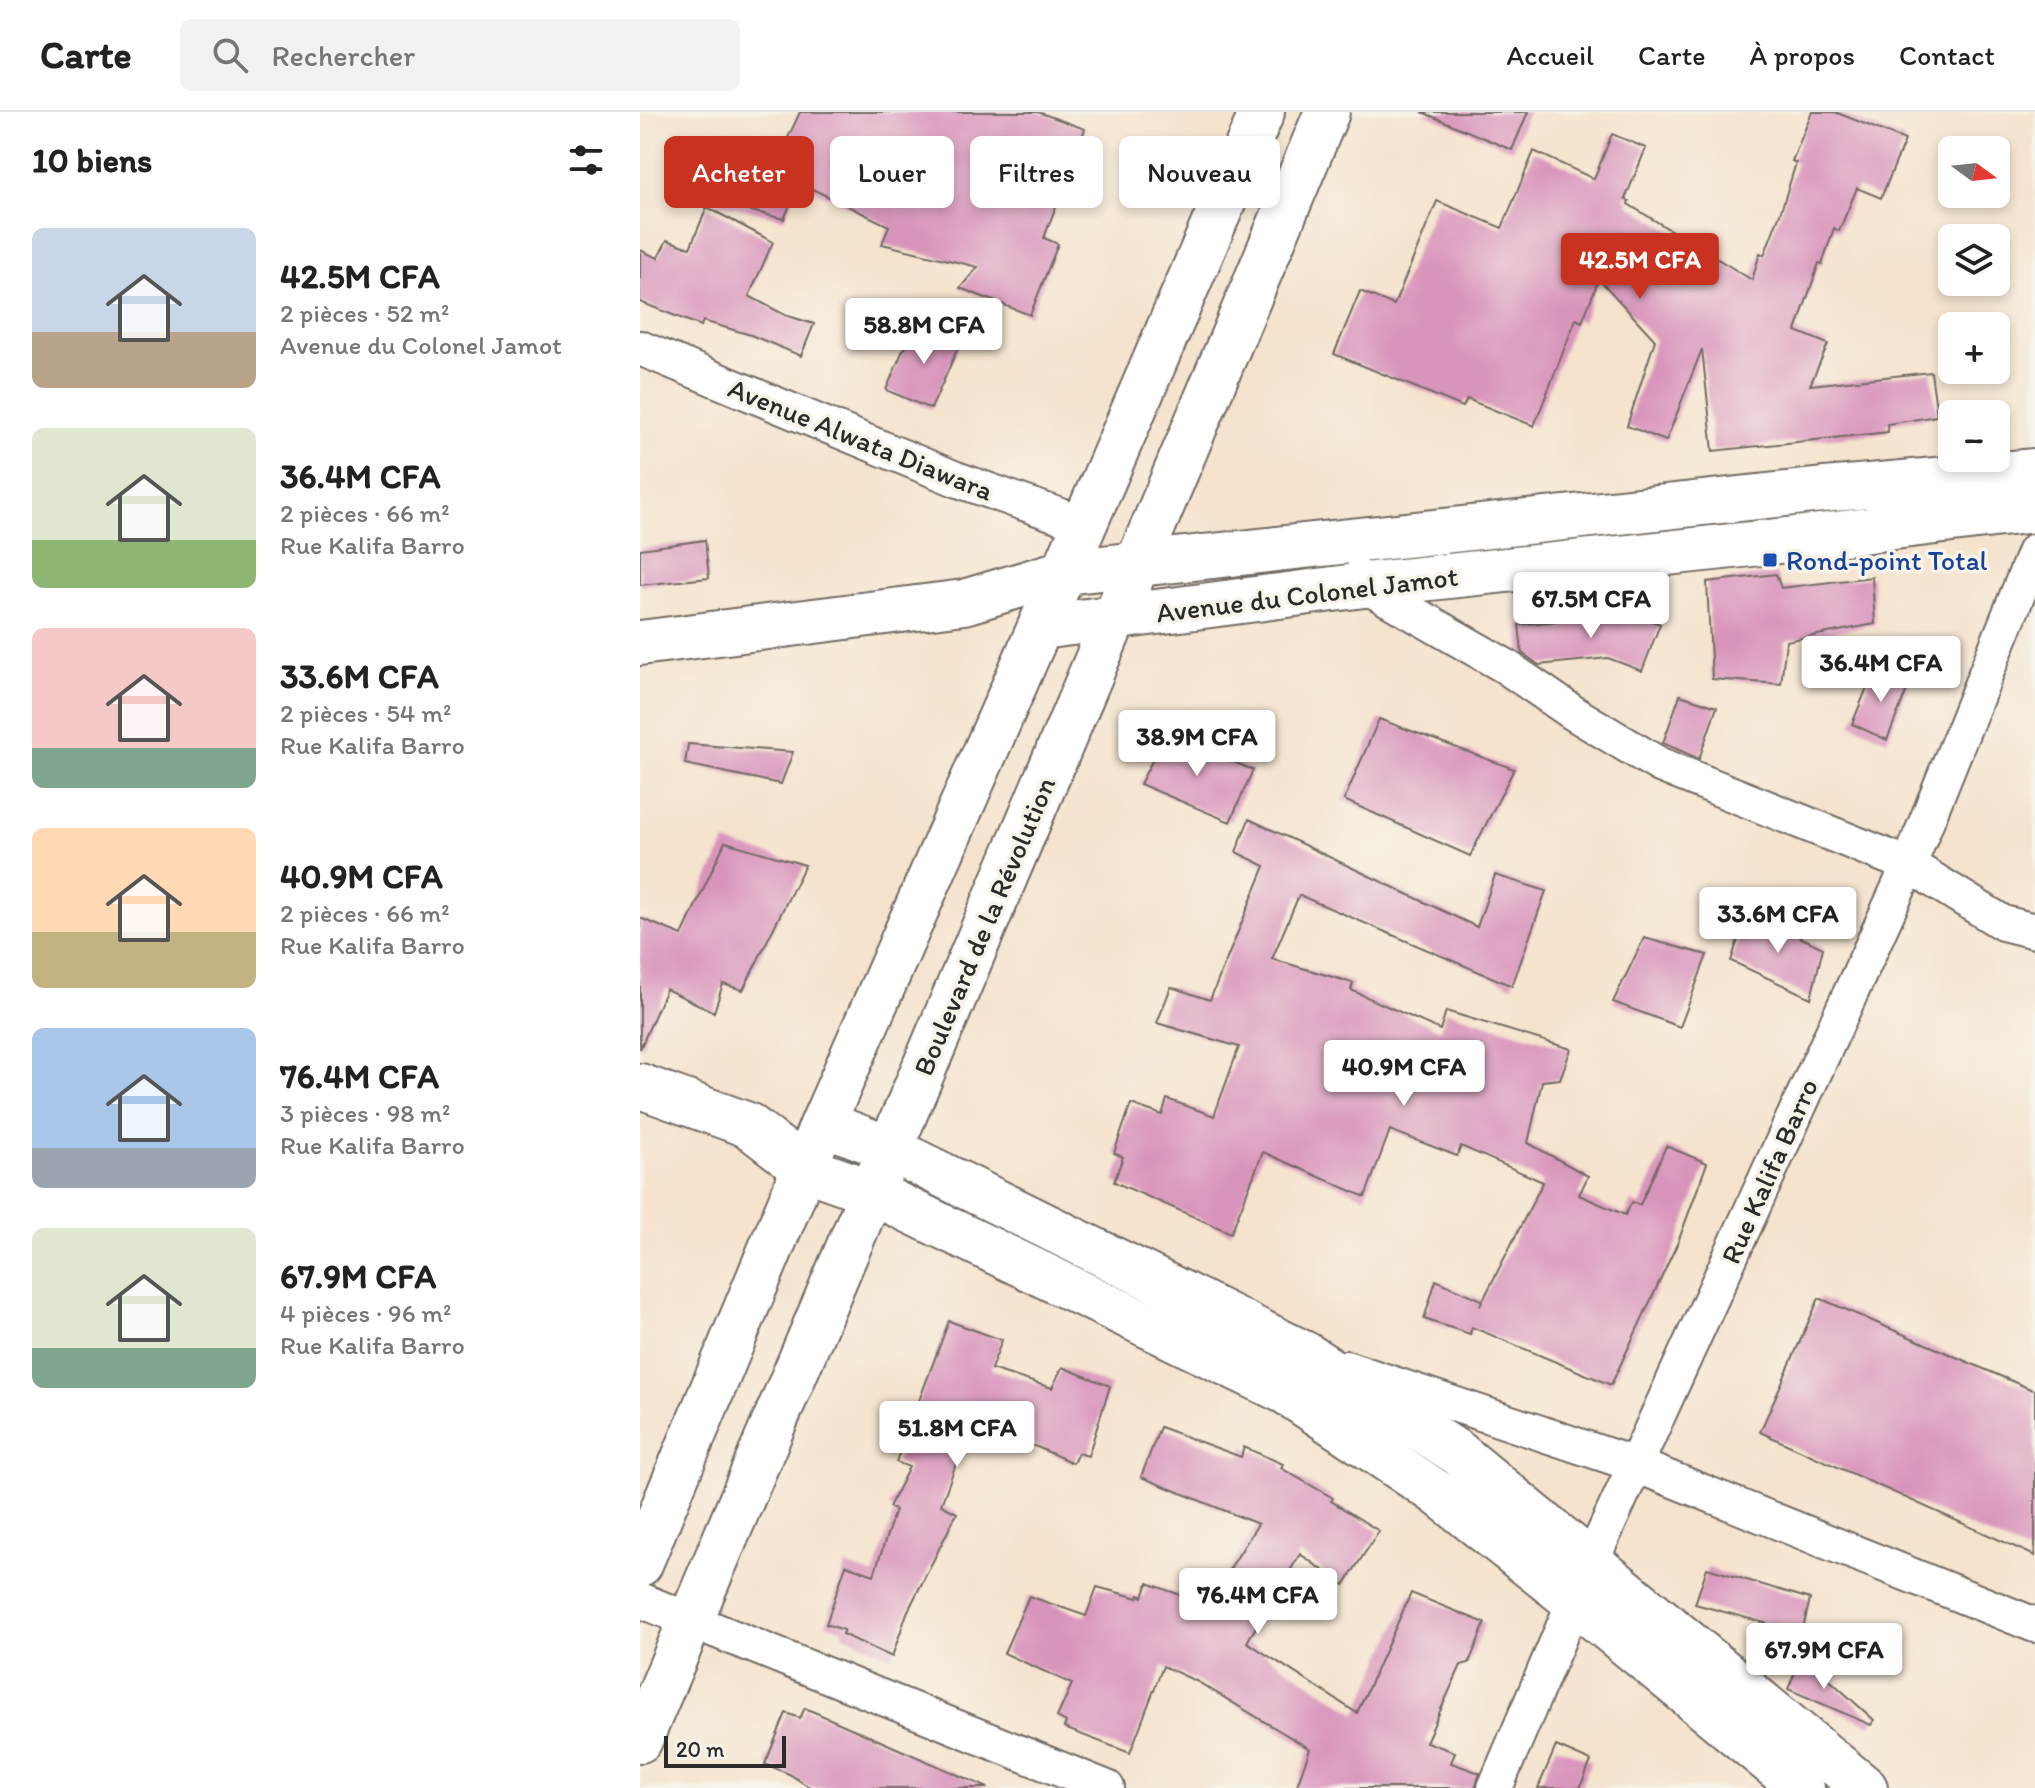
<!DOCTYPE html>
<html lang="fr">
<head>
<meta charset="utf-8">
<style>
	:root { --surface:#fff; --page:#f2f2f2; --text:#222; --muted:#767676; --line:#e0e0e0; --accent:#c8321e }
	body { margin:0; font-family:Itim,sans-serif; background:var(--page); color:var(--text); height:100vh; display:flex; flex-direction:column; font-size:30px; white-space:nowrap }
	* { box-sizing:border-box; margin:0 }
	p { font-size:26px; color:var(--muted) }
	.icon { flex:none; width:44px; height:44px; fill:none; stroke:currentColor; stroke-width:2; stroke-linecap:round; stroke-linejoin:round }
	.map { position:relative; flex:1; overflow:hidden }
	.panel { display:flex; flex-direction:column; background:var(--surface); width:640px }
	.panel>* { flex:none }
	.guide { position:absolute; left:24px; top:24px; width:760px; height:72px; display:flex; gap:16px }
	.needle { width:52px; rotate:105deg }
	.tools { position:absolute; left:1298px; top:24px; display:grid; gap:16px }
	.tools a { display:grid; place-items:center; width:72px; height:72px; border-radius:12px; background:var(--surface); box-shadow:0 4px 12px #0003; font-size:40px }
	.scale { position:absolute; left:24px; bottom:20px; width:122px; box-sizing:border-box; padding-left:8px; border:4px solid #2b2b2b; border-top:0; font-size:22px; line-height:28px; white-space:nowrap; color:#2b2b2b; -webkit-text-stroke:6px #f7f3e8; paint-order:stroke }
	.price { position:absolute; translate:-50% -68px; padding:0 18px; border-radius:8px; background:#fff; color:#222; font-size:26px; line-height:52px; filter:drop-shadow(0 2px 4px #0008) }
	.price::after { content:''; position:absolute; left:50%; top:48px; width:24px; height:18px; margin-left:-12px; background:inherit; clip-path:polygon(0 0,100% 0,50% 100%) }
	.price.active { background:var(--accent); color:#fff }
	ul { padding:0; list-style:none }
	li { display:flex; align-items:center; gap:24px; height:200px; padding:0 32px }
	li span { display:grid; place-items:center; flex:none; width:224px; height:160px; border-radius:12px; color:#555 }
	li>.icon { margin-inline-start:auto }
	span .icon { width:96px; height:96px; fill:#fffc; stroke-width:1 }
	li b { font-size:34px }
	h2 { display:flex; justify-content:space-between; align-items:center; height:96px; padding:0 32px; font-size:34px }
	.pill { padding:0 28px; border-radius:12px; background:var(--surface); box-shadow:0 4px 12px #0003; font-size:28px; line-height:72px }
	.pill.active { background:var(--accent); color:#fff }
	header { display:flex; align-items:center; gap:48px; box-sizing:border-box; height:112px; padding:0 40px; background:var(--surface); border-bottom:2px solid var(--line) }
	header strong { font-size:38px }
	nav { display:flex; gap:44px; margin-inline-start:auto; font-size:28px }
	.search { width:560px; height:72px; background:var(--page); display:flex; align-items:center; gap:20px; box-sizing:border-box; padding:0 28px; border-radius:12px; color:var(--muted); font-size:30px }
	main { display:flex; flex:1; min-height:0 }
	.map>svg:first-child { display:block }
	.building { fill:#d994bc }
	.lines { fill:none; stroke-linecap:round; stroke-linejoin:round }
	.minor-casing { stroke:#726b64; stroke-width:38 }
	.secondary-casing { stroke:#726b64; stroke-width:48 }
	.primary-casing { stroke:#726b64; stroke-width:48 }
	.minor { stroke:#fff; stroke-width:34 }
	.secondary { stroke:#fff; stroke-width:44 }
	.primary { stroke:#fff; stroke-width:44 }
	.transit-dot { fill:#1a4fb4; stroke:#f7f3e8; stroke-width:3 }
	.labels { text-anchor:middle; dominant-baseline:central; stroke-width:7; stroke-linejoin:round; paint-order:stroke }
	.street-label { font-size:28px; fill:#2b2b2b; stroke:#f7f3e8 }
	.transit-label { font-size:28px; fill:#164399; stroke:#f7f3e8; text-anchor:start }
</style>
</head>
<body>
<header>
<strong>Carte</strong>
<div class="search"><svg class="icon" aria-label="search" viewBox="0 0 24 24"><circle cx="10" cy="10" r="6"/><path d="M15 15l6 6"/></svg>Rechercher</div>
<nav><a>Accueil</a><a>Carte</a><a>À propos</a><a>Contact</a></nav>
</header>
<main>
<section class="panel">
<h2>10 biens<svg class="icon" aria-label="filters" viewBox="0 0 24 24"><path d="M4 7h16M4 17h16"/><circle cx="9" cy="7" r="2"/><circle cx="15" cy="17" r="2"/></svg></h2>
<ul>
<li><span style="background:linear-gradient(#c9d6e8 65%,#b9a48a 0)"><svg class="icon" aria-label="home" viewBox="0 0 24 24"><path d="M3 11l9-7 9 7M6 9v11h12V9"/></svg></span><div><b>42.5M CFA</b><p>2 pièces · 52 m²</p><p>Avenue du Colonel Jamot</p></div></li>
<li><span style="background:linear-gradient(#dfe7d0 70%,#8fb573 0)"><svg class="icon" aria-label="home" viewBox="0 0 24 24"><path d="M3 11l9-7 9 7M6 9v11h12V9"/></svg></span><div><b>36.4M CFA</b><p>2 pièces · 66 m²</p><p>Rue Kalifa Barro</p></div></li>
<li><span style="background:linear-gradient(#f6c9c9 75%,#7fa58c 0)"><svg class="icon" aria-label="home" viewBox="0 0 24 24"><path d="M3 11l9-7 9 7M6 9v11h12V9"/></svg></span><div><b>33.6M CFA</b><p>2 pièces · 54 m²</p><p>Rue Kalifa Barro</p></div></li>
<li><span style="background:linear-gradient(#ffd9b3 65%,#c2b280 0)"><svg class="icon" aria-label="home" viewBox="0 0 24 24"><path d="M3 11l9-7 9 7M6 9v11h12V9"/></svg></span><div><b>40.9M CFA</b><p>2 pièces · 66 m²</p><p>Rue Kalifa Barro</p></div></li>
<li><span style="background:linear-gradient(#a9c7e8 75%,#9aa5b1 0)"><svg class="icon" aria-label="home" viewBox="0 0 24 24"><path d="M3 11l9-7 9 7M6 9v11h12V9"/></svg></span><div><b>76.4M CFA</b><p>3 pièces · 98 m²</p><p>Rue Kalifa Barro</p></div></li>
<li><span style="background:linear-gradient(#dfe7d0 75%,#7fa58c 0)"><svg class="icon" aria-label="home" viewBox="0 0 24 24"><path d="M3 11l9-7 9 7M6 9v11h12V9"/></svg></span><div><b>67.9M CFA</b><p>4 pièces · 96 m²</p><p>Rue Kalifa Barro</p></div></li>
</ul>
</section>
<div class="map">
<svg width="1395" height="1676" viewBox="0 0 1395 1676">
	<rect width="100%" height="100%" fill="#f7f3e8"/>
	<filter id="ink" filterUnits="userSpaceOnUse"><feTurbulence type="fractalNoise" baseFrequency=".0125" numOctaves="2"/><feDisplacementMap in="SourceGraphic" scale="16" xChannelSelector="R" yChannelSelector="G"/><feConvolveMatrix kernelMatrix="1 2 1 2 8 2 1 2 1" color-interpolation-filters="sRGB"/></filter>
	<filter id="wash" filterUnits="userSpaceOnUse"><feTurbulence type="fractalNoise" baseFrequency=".006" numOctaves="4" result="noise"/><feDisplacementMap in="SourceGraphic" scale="32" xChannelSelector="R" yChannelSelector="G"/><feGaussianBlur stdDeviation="1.8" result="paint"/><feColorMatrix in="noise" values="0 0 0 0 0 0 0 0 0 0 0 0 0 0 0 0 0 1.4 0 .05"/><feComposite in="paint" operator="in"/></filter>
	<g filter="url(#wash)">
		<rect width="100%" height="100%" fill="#f5e3cd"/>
		<g id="blocks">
			<path class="building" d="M 160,0 L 398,0 L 445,17 L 404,126 L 418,132 L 390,203 L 320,176 L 338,155 L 242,132 L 249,114 L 133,58 Z
				M 782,0 L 888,0 L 872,38 Z
				M 1172,0 L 1195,0 L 1265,28 L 1241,86 L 1217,76 L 1199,119 L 1194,116 L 1182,152 L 1179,151 L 1156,219 L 1188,232 L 1170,273 L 1291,260 L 1297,304 L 1247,312 L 1248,320 L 1073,339 L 1062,237 L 1026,329 L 987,314 L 1015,228 L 959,167 L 942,210 L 936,207 L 894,314 L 827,287 L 823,295 L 694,242 L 720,179 L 754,193 L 797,89 L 862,116 L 894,39 L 954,67 L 972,22 L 1006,36 L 985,87 L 989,89 L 988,92 L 1112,168 L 1120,141 L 1124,143 L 1141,99 L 1156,51 L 1152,49 Z
				M 86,51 L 158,75 L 144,107 L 70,89 Z
				M 67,95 L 133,130 L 109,184 L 145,203 L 174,212 L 161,244 L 111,223 L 63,209 L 61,214 L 0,190 L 0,138 L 18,146 L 27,128 L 50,136 Z
				M 289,210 L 322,227 L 291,297 L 246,278 L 263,238 Z
				M 65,428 L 69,466 L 0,473 L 0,437 Z
				M 1136,462 L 1141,476 L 1232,465 L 1235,512 L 1146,529 L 1141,572 L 1072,567 L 1067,470 Z
				M 976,495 L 1020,512 L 1002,559 L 968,546 L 899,553 L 882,541 L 879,513 L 973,503 Z
				M 1235,556 L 1270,570 L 1247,628 L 1212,612 Z
				M 1040,583 L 1077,595 L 1059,647 L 1023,631 Z
				M 739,607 L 874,657 L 830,744 L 704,688 Z
				M 526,622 L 613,658 L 590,710 L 500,672 Z
				M 48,632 L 153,640 L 141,672 L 45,652 Z
				M 609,707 L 837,815 L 855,763 L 906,779 L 872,874 L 659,783 L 632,847 L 713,871 L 711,878 L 800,918 L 806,899 L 931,937 L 920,967 L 902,969 L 888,1031 L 948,1064 L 939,1083 L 985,1103 L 992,1090 L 1000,1093 L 1026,1034 L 1067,1051 L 1038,1130 L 971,1273 L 832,1215 L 830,1222 L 784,1207 L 796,1168 L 842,1188 L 840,1194 L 903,1070 L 821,1034 L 817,1044 L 750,1018 L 725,1085 L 623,1040 L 591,1121 L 474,1070 L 483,1045 L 474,1041 L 491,992 L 522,1003 L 527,987 L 574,1004 L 599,935 L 517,911 L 531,875 L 570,888 L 625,754 L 596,740 Z
				M 85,730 L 165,753 L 103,878 L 83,872 L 74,900 L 26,877 L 0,937 L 0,806 L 42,823 Z
				M 1107,800 L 1183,836 L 1171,886 L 1091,849 Z
				M 1004,826 L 1067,843 L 1040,915 L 973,890 Z
				M 1179,1186 L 1395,1279 L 1395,1444 L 1120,1320 Z
				M 309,1209 L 362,1228 L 351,1257 L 412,1276 L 422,1255 L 470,1274 L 448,1344 L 438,1341 L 433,1351 L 372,1324 L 367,1333 L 329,1316 L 301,1393 L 317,1401 L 267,1501 L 252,1545 L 202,1522 L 204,1518 L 186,1512 L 206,1453 L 234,1463 L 255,1398 L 249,1395 L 269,1355 L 256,1350 Z
				M 520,1315 L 601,1345 L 604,1335 L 643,1352 L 641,1356 L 693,1386 L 691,1389 L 739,1419 L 704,1473 L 660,1442 L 607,1530 L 717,1601 L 771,1481 L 845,1511 L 829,1551 L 821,1553 L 786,1630 L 815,1640 L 811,1651 L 840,1661 L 835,1676 L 656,1676 L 670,1637 L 558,1570 L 523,1554 L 490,1641 L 424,1616 L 426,1610 L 417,1605 L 432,1572 L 364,1541 L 389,1484 L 446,1504 L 457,1475 L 498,1486 L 499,1483 L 503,1485 L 508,1471 L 567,1493 L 618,1412 L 501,1365 Z
				M 1067,1456 L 1170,1487 L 1162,1521 L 1055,1492 Z
				M 1162,1543 L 1234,1608 L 1231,1613 L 1148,1577 Z
				M 165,1596 L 348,1676 L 171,1676 L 149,1662 L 125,1652 L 146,1601 L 160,1606 Z
				M 916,1634 L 951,1649 L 940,1676 L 898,1676 Z"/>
		</g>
	</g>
	<g filter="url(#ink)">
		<use href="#blocks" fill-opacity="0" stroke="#726b64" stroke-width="2"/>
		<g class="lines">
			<defs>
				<path id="minor" d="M 0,236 L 316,367 L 443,412
					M 719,465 L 724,473 L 865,554 L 935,602 L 1020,653 L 1269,753 L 1363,811 L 1395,819
					M 706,1256 L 996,1353 L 1395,1513
					M 0,1488 L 467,1676
					M 855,1676 L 951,1450 L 1269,753 L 1395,439"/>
				<path id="secondary" d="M 497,453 L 687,0
					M 0,531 L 324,490 L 424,460 L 622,0
					M 0,974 L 108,1013 L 164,1056"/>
				<path id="primary" d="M 401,515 L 724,473 L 1121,431 L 1395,398
					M 183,1011 L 250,1037 L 665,1242 L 818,1341 L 1225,1676
					M 164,1056 L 231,1080 L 646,1280 L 796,1380 L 934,1489 L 1162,1676
					M 0,1452 L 183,1011 L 424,460 L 1183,378 L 1395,359
					M 0,1628 L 497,453"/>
			</defs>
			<use href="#minor" class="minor-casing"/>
			<use href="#secondary" class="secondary-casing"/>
			<use href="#primary" class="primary-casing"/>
			<use href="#minor" class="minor"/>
			<use href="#secondary" class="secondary"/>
			<use href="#primary" class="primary"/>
		</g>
	</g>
	<rect class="transit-dot" x="1122" y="440" width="16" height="16" rx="4"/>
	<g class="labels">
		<g class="street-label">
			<text transform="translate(221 327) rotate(22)">Avenue Alwata Diawara</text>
			<text transform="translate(667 482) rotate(-7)">Avenue du Colonel Jamot</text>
			<text transform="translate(344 814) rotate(-67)">Boulevard de la Révolution</text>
			<text transform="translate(1129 1059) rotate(-66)">Rue Kalifa Barro</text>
		</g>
		<g class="transit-label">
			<text x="1146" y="448">Rond-point Total</text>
		</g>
	</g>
</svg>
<div class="tools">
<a><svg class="needle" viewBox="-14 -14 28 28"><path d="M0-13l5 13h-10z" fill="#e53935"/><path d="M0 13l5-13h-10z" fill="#767676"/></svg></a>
<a><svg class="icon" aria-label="layers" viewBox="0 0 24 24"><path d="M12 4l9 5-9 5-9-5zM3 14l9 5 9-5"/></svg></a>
<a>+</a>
<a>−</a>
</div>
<div class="scale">20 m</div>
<b class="price active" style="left:1000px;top:189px">42.5M CFA</b>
<b class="price" style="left:284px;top:254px">58.8M CFA</b>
<b class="price" style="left:951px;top:528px">67.5M CFA</b>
<b class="price" style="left:1241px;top:592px">36.4M CFA</b>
<b class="price" style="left:557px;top:666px">38.9M CFA</b>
<b class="price" style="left:1138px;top:843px">33.6M CFA</b>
<b class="price" style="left:764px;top:996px">40.9M CFA</b>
<b class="price" style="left:317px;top:1357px">51.8M CFA</b>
<b class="price" style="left:618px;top:1524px">76.4M CFA</b>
<b class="price" style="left:1184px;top:1579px">67.9M CFA</b>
<div class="guide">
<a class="pill active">Acheter</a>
<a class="pill">Louer</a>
<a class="pill">Filtres</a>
<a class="pill">Nouveau</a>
</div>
</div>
</main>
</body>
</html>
